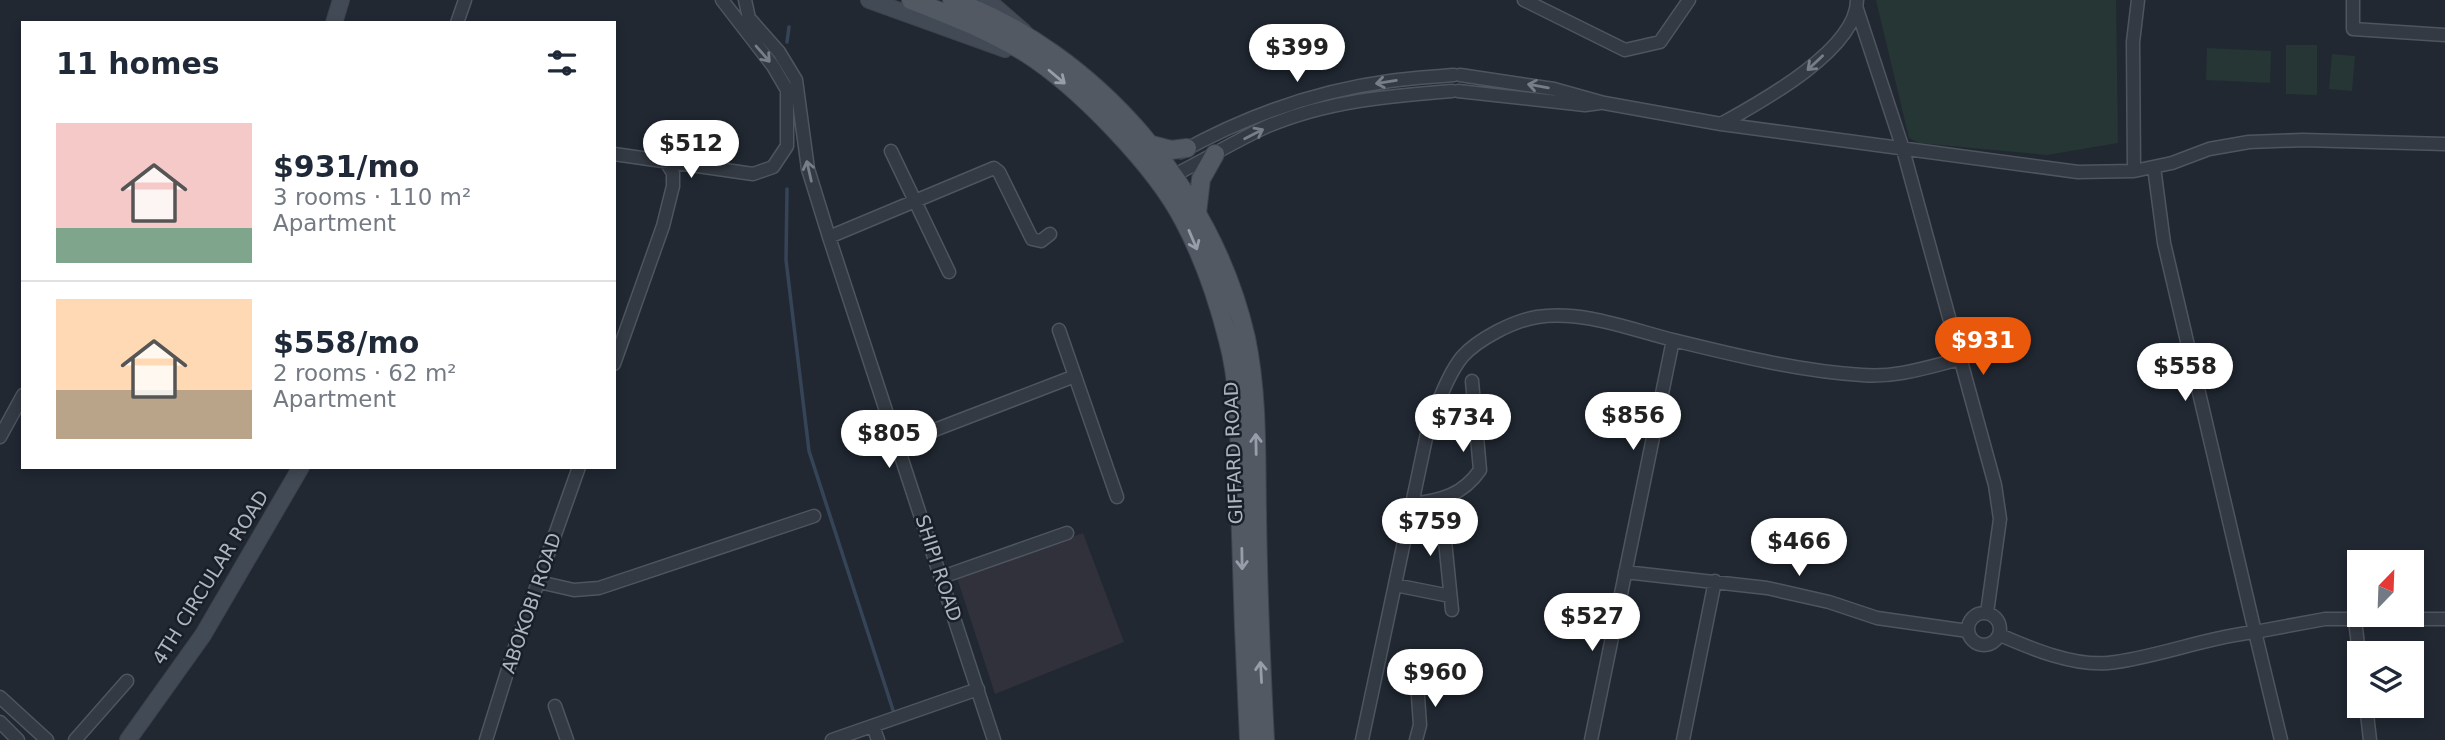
<!DOCTYPE html>
<html lang="en">
<head>
<meta charset="utf-8">
<style>
	:root { --surface:#fff; --page:#f2f2f3; --text:#1f2937; --muted:#747a83; --line:#e0e1e3; --accent:#ea580c }
	body { margin:0; font-family:"DejaVu Sans",sans-serif; background:var(--page); color:var(--text); height:100vh; display:flex; flex-direction:column; font-size:26px; white-space:nowrap }
	* { box-sizing:border-box; margin:0 }
	p { font-size:23px; color:var(--muted) }
	.icon { flex:none; width:38px; height:38px; fill:none; stroke:currentColor; stroke-width:2; stroke-linecap:round; stroke-linejoin:round }
	.map { position:relative; flex:1; overflow:hidden }
	.sheet { position:absolute; left:21px; top:21px; width:595px; height:448px; display:flex; flex-direction:column; background:var(--surface); border-radius:0px; box-shadow:0 4px 10px #0003 }
	.sheet>* { flex:none }
	.needle { width:46px; rotate:23deg }
	.fabs { position:absolute; left:2347px; top:550px; display:grid; gap:14px }
	.fabs a { display:grid; place-items:center; width:77px; height:77px; border-radius:0px; background:var(--surface); box-shadow:0 4px 10px #0003; font-size:35px }
	.price { position:absolute; translate:-50% -60px; padding:0 16px; border-radius:24px; background:#fff; color:#222; font-size:23px; line-height:46px; filter:drop-shadow(0 2px 4px #0008) }
	.price::after { content:''; position:absolute; left:50%; top:42px; width:21px; height:16px; margin-left:-10px; background:inherit; clip-path:polygon(0 0,100% 0,50% 100%) }
	.price.on { background:var(--accent); color:#fff }
	ul { padding:0; list-style:none }
	li { display:flex; align-items:center; gap:21px; height:175px; padding:0 35px }
	li+li { border-top:2px solid var(--line) }
	li span { display:grid; place-items:center; flex:none; width:196px; height:140px; border-radius:0px; color:#555 }
	li>.icon { margin-inline-start:auto }
	span .icon { width:84px; height:84px; fill:#fffc; stroke-width:1 }
	li b { font-size:30px }
	h2 { display:flex; justify-content:space-between; align-items:center; height:84px; padding:0 35px; font-size:30px }
	.map>svg:first-child { display:block }
	.medical { fill:#31313b }
	.garden { fill:#253635 }
	.lines { fill:none; stroke-linecap:round; stroke-linejoin:round }
	.stream { stroke:#364458; stroke-width:3.5 }
	.street-casing { stroke:#4e555e; stroke-width:15 }
	.secondary-casing { stroke:#3d434d; stroke-width:18 }
	.primary-casing { stroke:#3d434d; stroke-width:20 }
	.street { stroke:#343a43; stroke-width:12 }
	.secondary { stroke:#424a56; stroke-width:16 }
	.primary { stroke:#525963; stroke-width:18 }
	.oneway { stroke:#777e88 }
	.oneway2 { stroke:#979ea9 }
	.labels { text-anchor:middle; dominant-baseline:central; stroke-width:5; stroke-linejoin:round; paint-order:stroke }
	.street-label { font-size:19px; fill:#aeb5c0; stroke:#191f27 }
</style>
</head>
<body>
<div class="map">
<svg width="2445" height="740" viewBox="0 0 2445 740">
	<rect width="100%" height="100%" fill="#212832"/>
	<path class="medical" d="M 1083,533 L 1124,642 L 995,694 L 957,578 Z"/>
	<path class="garden" d="M 1876,0 L 2116,0 L 2118,143 L 2047,155 L 1919,143 L 1909,138 Z
		M 2286,45 L 2317,45 L 2317,95 L 2286,94 Z
		M 2207,48 L 2271,51 L 2270,83 L 2206,80 Z
		M 2332,54 L 2355,56 L 2352,91 L 2329,89 Z"/>
	<g class="lines">
		<path class="stream" d="M 787,42 L 789,27
			M 787,189 L 786,260 L 809,451 L 893,710"/>
		<defs>
			<path id="street" d="M 745,0 L 749,18 L 779,52 L 796,80 L 808,169 L 829,237
				M 1524,0 L 1625,50 L 1660,42 L 1689,0
				M 2353,0 L 2353,29 L 2445,35
				M 1857,9 L 1902,146 L 1995,485 L 2000,519 L 1987,613
				M 457,23 L 465,0
				M 1460,75 L 1554,89 L 1604,103 L 1721,124 L 2078,172 L 2134,171 L 2172,163 L 2209,149 L 2249,142 L 2303,140 L 2445,144
				M 1458,91 L 1585,105 L 1600,103
				M 1721,124 C 1759,103 1857,50 1857,0
				M 891,151 L 949,272
				M 1181,152 C 1246,116 1316,91 1390,81 C 1411,78 1433,77 1454,75
				M 614,154 L 753,174 L 773,167 L 787,146 L 787,90 L 773,66 L 722,0
				M 2154,167 L 2164,243 L 2255,632 L 2325,619 L 2445,619
				M 2134,171 L 2133,42 L 2138,0
				M 1168,178 C 1202,162 1234,141 1268,126 C 1327,101 1389,96 1452,91
				M 1059,330 L 1117,497
				M 614,364 L 663,226 L 673,186 L 673,173 L 665,160
				M 0,437 L 23,395
				M 898,444 L 1075,376
				M 1441,501 L 1452,610
				M 1411,504 C 1440,501 1463,495 1480,470 L 1472,381
				M 1625,572 L 1767,588 L 1829,602 L 1877,618 L 1968,631
				M 942,577 L 1067,533
				M 539,582 L 574,590 L 599,588 L 814,516
				M 1395,585 L 1450,596
				M1968 629a16 16 0 1 1 32 0a16 16 0 1 1-32 0Z
				M 2355,620 L 2359,653
				M 2000,635 C 2032,649 2073,666 2108,663 C 2156,658 2206,637 2255,632 L 2281,740
				M 0,697 L 47,740
				M 2366,705 L 2370,740
				M 555,706 L 567,740
				M 0,722 L 18,740
				M 873,726 L 878,740
				M 75,740 L 127,681
				M 486,740 L 514,650 L 579,467
				M 832,740 L 978,689
				M 994,740 L 829,237 L 994,168 L 999,172 L 1032,239 L 1041,241 L 1050,234
				M 1362,740 L 1429,424 C 1439,402 1447,376 1462,357 C 1478,339 1513,321 1537,317 C 1583,310 1629,329 1673,340 C 1734,355 1799,371 1862,375 C 1896,378 1928,367 1961,359
				M 1416,740 L 1420,725 L 1416,668
				M 1591,740 L 1673,340
				M 1683,740 L 1715,581"/>
			<path id="secondary" d="M 869,0 L 1005,49
				M 987,0 L 1024,32
				M 334,23 L 341,0
				M 128,740 L 203,635 L 301,467"/>
			<path id="primary" d="M 911,0 C 950,15 990,31 1026,53 C 1078,86 1156,166 1184,221 C 1203,257 1218,300 1228,340 C 1242,392 1239,449 1240,502 C 1242,582 1245,661 1249,740
				M 952,0 C 1096,53 1212,189 1246,338 C 1258,395 1256,455 1257,513 C 1258,589 1261,664 1265,740
				M 1148,144 L 1171,150 L 1187,148
				M 1197,213 L 1201,179 L 1215,154"/>
		</defs>
		<use href="#street" class="street-casing"/>
		<use href="#secondary" class="secondary-casing"/>
		<use href="#primary" class="primary-casing"/>
		<use href="#street" class="street"/>
		<use href="#secondary" class="secondary"/>
		<use href="#primary" class="primary"/>
	</g>
	<defs><path id="oneway-shaft" d="M-6 0H5M1.5-3L5.5 0L1.5 3" fill="none" stroke-width="1.6" stroke-linecap="round" stroke-linejoin="round" transform="scale(1.75)"/></defs>
	<g class="oneway">
		<use href="#oneway-shaft" transform="translate(763 54) rotate(49)"/>
		<use href="#oneway-shaft" transform="translate(1815 63) rotate(137)"/>
		<use href="#oneway-shaft" transform="translate(1386 82) rotate(171)"/>
		<use href="#oneway-shaft" transform="translate(1538 86) rotate(-170)"/>
		<use href="#oneway-shaft" transform="translate(1254 134) rotate(-27)"/>
		<use href="#oneway-shaft" transform="translate(809 171) rotate(-103)"/>
	</g>
	<g class="oneway2">
		<use href="#oneway-shaft" transform="translate(1057 77) rotate(40)"/>
		<use href="#oneway-shaft" transform="translate(1193 240) rotate(67)"/>
		<use href="#oneway-shaft" transform="translate(1256 444) rotate(-91)"/>
		<use href="#oneway-shaft" transform="translate(1242 559) rotate(89)"/>
		<use href="#oneway-shaft" transform="translate(1261 672) rotate(-93)"/>
	</g>
	<g class="labels">
		<g class="street-label">
			<text transform="translate(1233 453) rotate(-92)">GIFFARD ROAD</text>
			<text transform="translate(939 568) rotate(72)">SHIPI ROAD</text>
			<text transform="translate(210 577) rotate(-58)">4TH CIRCULAR ROAD</text>
			<text transform="translate(531 603) rotate(-71)">ABOKOBI ROAD</text>
		</g>
	</g>
</svg>
<div class="fabs">
<a><svg class="needle" viewBox="-14 -14 28 28"><path d="M0-13l5 13h-10z" fill="#e53935"/><path d="M0 13l5-13h-10z" fill="#747a83"/></svg></a>
<a><svg class="icon" aria-label="layers" viewBox="0 0 24 24"><path d="M12 4l9 5-9 5-9-5zM3 14l9 5 9-5"/></svg></a>
</div>
<b class="price" style="left:1297px;top:84px">$399</b>
<b class="price" style="left:691px;top:180px">$512</b>
<b class="price on" style="left:1983px;top:377px">$931</b>
<b class="price" style="left:2185px;top:403px">$558</b>
<b class="price" style="left:1633px;top:452px">$856</b>
<b class="price" style="left:1463px;top:454px">$734</b>
<b class="price" style="left:889px;top:470px">$805</b>
<b class="price" style="left:1430px;top:558px">$759</b>
<b class="price" style="left:1799px;top:578px">$466</b>
<b class="price" style="left:1592px;top:653px">$527</b>
<b class="price" style="left:1435px;top:709px">$960</b>
<section class="sheet">
<h2>11 homes<svg class="icon" aria-label="filters" viewBox="0 0 24 24"><path d="M4 7h16M4 17h16"/><circle cx="9" cy="7" r="2"/><circle cx="15" cy="17" r="2"/></svg></h2>
<ul>
<li><span style="background:linear-gradient(#f6c9c9 75%,#7fa58c 0)"><svg class="icon" aria-label="home" viewBox="0 0 24 24"><path d="M3 11l9-7 9 7M6 9v11h12V9"/></svg></span><div><b>$931/mo</b><p>3 rooms · 110 m²</p><p>Apartment</p></div></li>
<li><span style="background:linear-gradient(#ffd9b3 65%,#b9a48a 0)"><svg class="icon" aria-label="home" viewBox="0 0 24 24"><path d="M3 11l9-7 9 7M6 9v11h12V9"/></svg></span><div><b>$558/mo</b><p>2 rooms · 62 m²</p><p>Apartment</p></div></li>
</ul>
</section>
</div>
</body>
</html>
